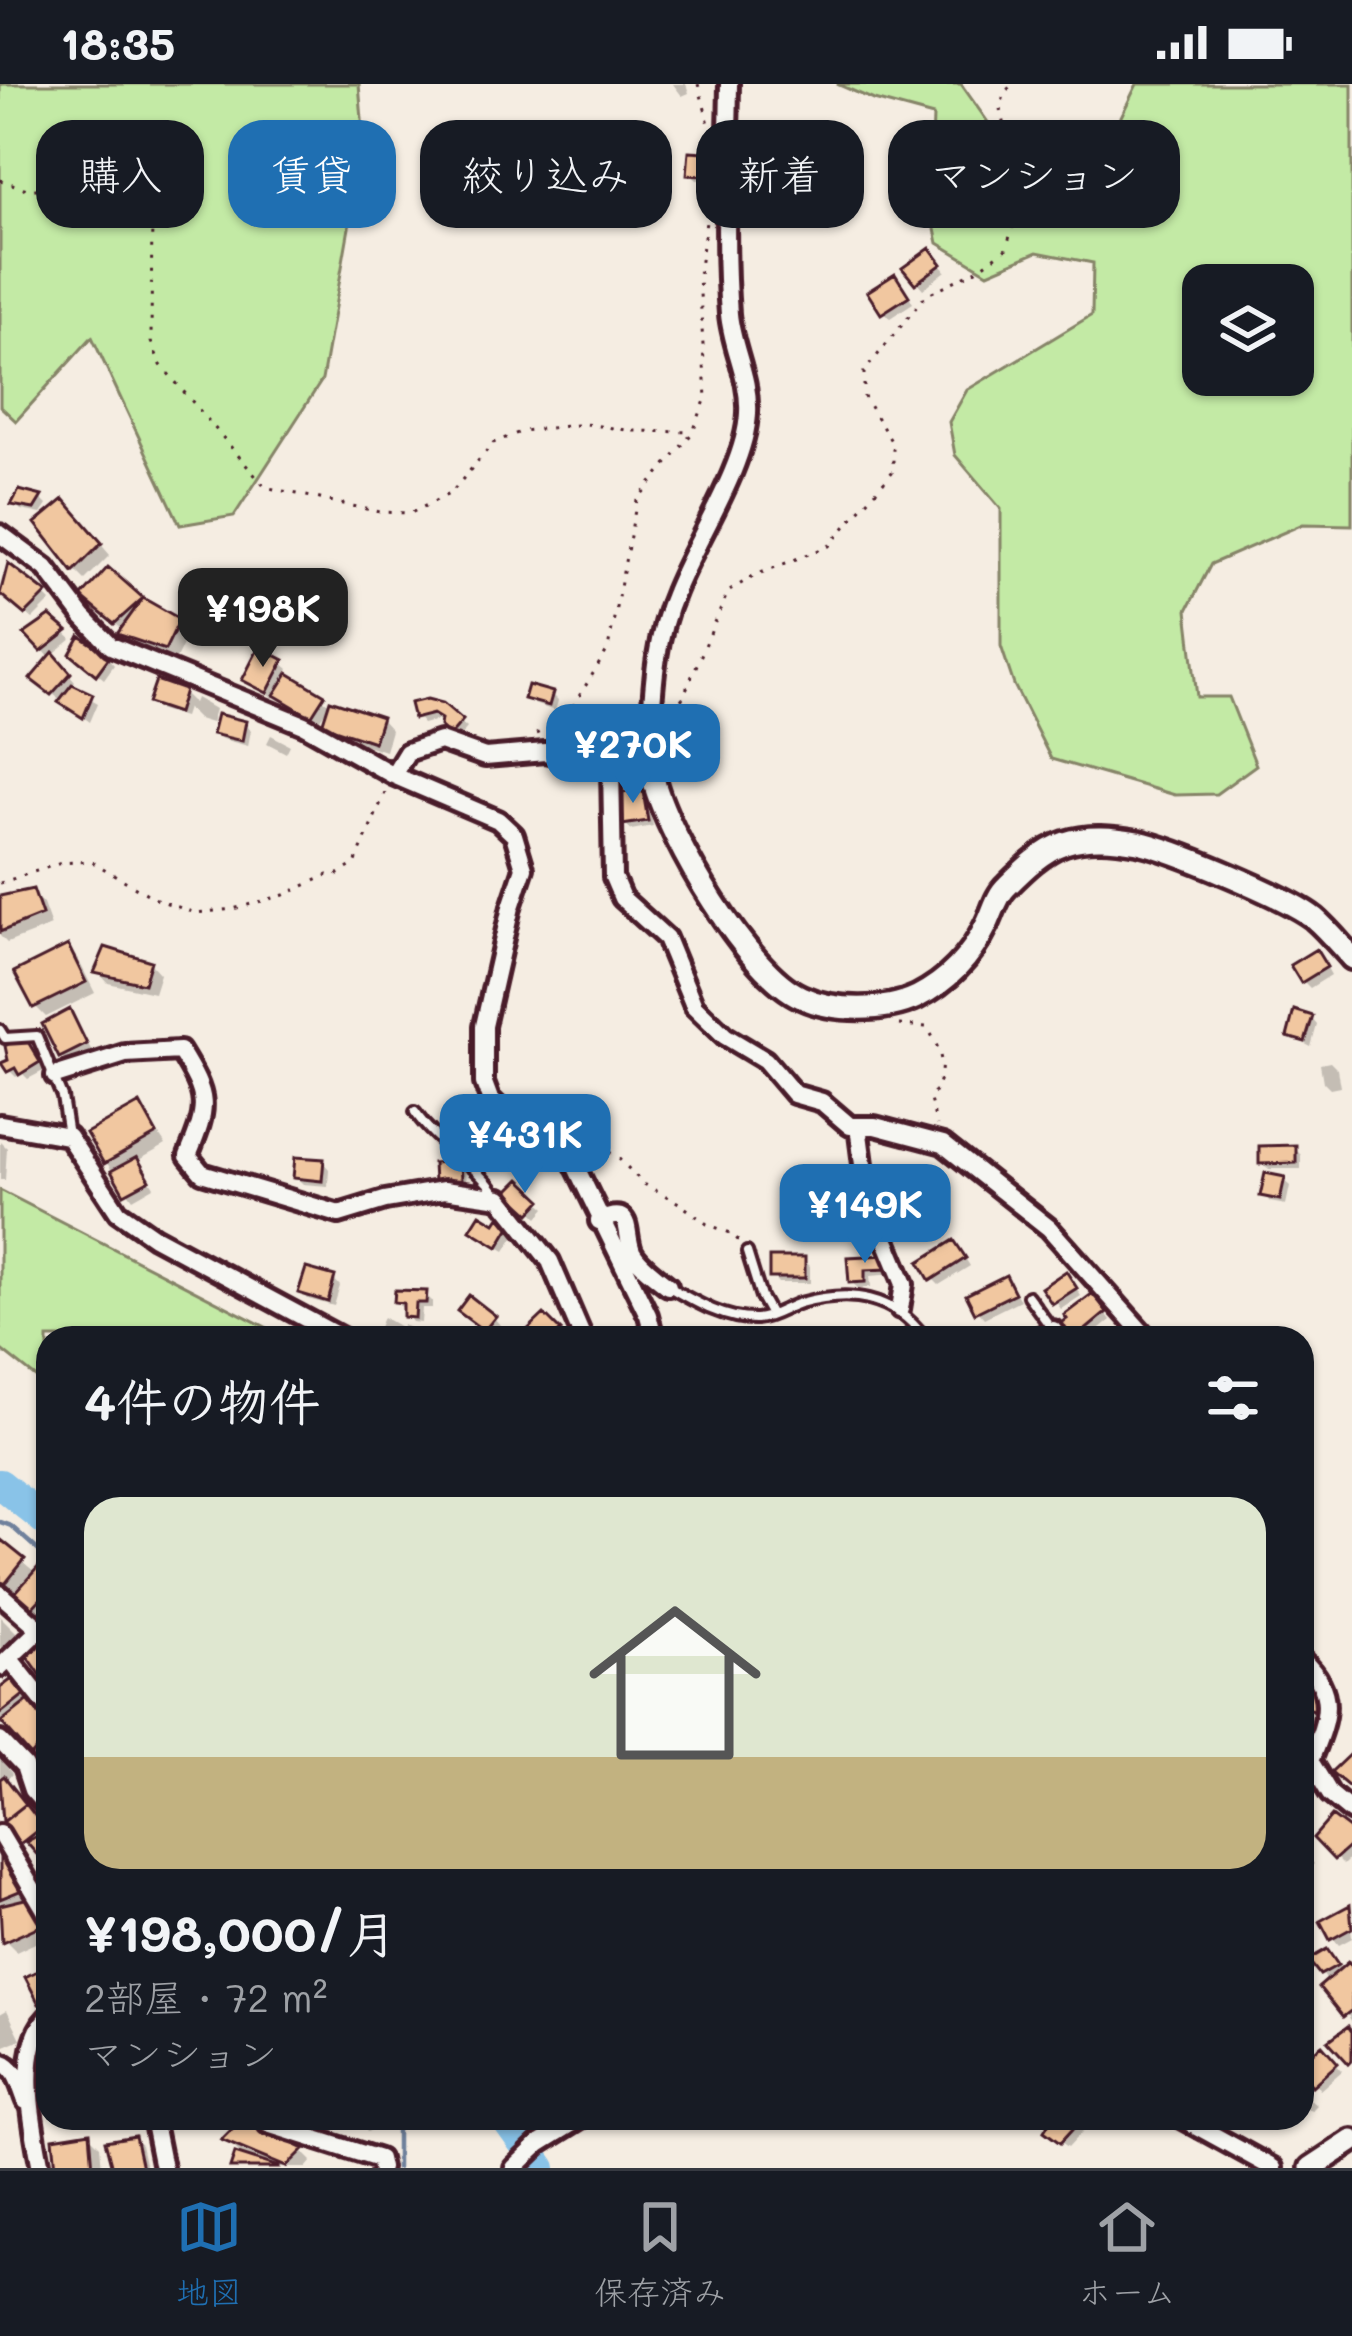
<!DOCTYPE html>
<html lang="ja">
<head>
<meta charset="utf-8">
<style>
	:root { --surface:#171b24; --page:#20242c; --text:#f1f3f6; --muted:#9ea1a6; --line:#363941; --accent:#1f6fb2 }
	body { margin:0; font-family:Mali,"Klee One",sans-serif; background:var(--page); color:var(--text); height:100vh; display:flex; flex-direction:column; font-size:45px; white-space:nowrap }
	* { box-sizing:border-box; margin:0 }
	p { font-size:39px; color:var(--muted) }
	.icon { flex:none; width:66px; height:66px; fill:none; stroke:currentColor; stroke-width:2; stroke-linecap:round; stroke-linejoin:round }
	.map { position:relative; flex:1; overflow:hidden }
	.drawer { position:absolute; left:36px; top:1242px; width:1278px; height:804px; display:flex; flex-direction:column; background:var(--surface); border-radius:36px; box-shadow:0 3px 9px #0004 }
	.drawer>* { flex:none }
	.guide { position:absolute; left:36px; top:36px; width:1281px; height:108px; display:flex; gap:24px }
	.buttons { position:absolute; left:1182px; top:180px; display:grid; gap:24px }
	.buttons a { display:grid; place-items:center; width:132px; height:132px; border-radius:24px; background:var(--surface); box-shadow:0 3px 9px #0004; font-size:60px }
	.price { position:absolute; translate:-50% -102px; padding:0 27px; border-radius:24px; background:var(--accent); color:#fff; font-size:39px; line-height:78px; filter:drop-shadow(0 3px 6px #0008) }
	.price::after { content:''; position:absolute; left:50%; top:72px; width:36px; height:27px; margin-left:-18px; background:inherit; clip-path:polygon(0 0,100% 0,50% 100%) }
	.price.selected { background:#222; color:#fff }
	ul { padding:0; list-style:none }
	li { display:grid; align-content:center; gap:24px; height:636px; padding:0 48px }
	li+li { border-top:3px solid var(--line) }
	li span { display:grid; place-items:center; height:372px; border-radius:36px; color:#555 }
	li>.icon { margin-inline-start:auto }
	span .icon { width:216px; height:216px; fill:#fffc; stroke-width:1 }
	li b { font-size:51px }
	h2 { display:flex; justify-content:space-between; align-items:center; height:144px; padding:0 48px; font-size:51px }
	.tag { padding:0 42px; border-radius:36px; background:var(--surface); box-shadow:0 3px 9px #0004; font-size:42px; line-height:108px }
	.tag.selected { background:var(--accent); color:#fff }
	.status { display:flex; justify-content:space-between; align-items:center; height:84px; padding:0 60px; background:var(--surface); direction:ltr }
	.status svg { height:33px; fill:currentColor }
	.tabs { display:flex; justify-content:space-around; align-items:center; height:168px; border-top:3px solid var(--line); background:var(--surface); font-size:33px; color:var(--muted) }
	.tabs a { display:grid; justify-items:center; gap:6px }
	.tabs .selected { color:var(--accent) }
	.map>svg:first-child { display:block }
	.green { fill:#c3eaa5; stroke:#868468; stroke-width:3; fill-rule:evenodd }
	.shadow { fill:#0003 }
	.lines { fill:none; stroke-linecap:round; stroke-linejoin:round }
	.stream { stroke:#70819c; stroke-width:4.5 }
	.river { stroke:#89c3e8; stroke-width:30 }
	.building { fill:#f1c7a0; stroke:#4a1f2b; stroke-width:3 }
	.service-casing { stroke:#4a1f2b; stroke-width:16 }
	.minor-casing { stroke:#4a1f2b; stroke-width:26 }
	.tertiary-casing { stroke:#4a1f2b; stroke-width:30 }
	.path { stroke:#4a1f2b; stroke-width:3; stroke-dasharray:3 9; stroke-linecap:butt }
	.service { stroke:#f6f6f2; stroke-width:8 }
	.minor { stroke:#f6f6f2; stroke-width:16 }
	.tertiary { stroke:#f6f6f2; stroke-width:21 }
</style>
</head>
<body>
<div class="status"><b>18:35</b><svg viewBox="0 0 49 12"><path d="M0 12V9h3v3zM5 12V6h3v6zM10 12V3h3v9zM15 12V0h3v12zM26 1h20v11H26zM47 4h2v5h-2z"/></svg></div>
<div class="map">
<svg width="1352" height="2084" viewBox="0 0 1352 2084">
	<rect width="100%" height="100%" fill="#f5ede2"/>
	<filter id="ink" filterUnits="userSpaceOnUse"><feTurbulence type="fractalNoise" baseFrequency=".00833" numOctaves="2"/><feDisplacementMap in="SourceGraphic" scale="24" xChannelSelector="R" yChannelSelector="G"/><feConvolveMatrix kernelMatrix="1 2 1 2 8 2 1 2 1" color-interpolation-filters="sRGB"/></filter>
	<g filter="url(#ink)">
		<path class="green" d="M 0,0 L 359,0 L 364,59 L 322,296 L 234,432 L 180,441 L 92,253 L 16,337 L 0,322 Z
			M 837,0 L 961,0 L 990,41 L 1112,51 L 1137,0 L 1352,0 L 1352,441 L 1303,440 L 1211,480 L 1187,526 L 1197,613 L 1229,613 L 1256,681 L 1216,710 L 1175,711 L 1051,675 L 1014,601 L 1001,562 L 1001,425 L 955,371 L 949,338 L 967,306 L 1092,231 L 1093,179 L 1037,168 L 988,189 L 938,159 L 930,122 L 933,32 L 874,16 ZM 1293,201 L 1293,291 L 1203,291 L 1203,201 Z
			M 0,1106 L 285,1253 L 288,1254 L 48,1254 L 48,1303 L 0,1265 Z"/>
		<path class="shadow" d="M 673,0 L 686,0 L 689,9 L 682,12 Z
			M 704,71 L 710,78 L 709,97 L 697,96 L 690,90 Z
			M 936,174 L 946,187 L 923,205 L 917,198 Z
			M 901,201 L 913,219 L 890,234 L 883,228 Z
			M 21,409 L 41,415 L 47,421 L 41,430 L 21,426 L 15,420 Z
			M 74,429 L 110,471 L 85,496 L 75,486 Z
			M 109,487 L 146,521 L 178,537 L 189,548 L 176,575 L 131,560 L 121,550 L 123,546 L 96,523 Z
			M 45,511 L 51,517 L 33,535 L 8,514 Z
			M 50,536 L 72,555 L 52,571 L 75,597 L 70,603 L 98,619 L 90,638 L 41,601 L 51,575 L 29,550 Z
			M 108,574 L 114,581 L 104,595 L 81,576 Z
			M 282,579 L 289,585 L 286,591 L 330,620 L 318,638 L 276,609 L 274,614 L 246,596 Z
			M 183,608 L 194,619 L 196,614 L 215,625 L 211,639 L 198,635 L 187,624 L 184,633 L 158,625 L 152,618 Z
			M 552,611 L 558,617 L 555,627 L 534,620 L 527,614 Z
			M 442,622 L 467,644 L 458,655 L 443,641 L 445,634 L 423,640 L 417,633 Z
			M 381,635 L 391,646 L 385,667 L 336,651 L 325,640 Z
			M 245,640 L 251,646 L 248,662 L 222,655 L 215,649 Z
			M 271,651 L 290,661 L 286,669 L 267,659 Z
			M 641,709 L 648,715 L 653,742 L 631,746 L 625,739 Z
			M 32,809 L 43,820 L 51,842 L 7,859 L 0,852 L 0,815 Z
			M 68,864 L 78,875 L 95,909 L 46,933 L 35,922 Z
			M 1322,875 L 1331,891 L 1310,904 L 1303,897 Z
			M 150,879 L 160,890 L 154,909 L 108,899 L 98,888 Z
			M 70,929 L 92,967 L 68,979 L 62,973 Z
			M 1311,934 L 1317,941 L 1311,963 L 1290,952 Z
			M 24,955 L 45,986 L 28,995 L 22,989 L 16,993 L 9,986 Z
			M 1330,978 L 1337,985 L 1340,1003 L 1330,1005 L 1323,998 L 1320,980 Z
			M 140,1023 L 166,1061 L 137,1077 L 154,1103 L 133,1115 L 106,1078 Z
			M 0,1057 L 7,1064 L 5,1096 L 0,1096 Z
			M 1294,1064 L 1301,1071 L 1301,1085 L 1269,1085 L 1262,1079 Z
			M 323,1078 L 329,1085 L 328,1102 L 303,1100 L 296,1093 Z
			M 459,1080 L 465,1087 L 466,1102 L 444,1103 L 437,1097 Z
			M 1283,1096 L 1290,1102 L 1286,1121 L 1270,1118 L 1264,1111 Z
			M 520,1100 L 546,1124 L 538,1133 L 512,1108 Z
			M 496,1143 L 510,1143 L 516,1150 L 505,1167 L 480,1152 Z
			M 960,1166 L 970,1182 L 939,1201 L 933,1195 Z
			M 887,1174 L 894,1190 L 870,1192 L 871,1203 L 858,1204 L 851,1198 L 850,1176 Z
			M 804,1176 L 810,1182 L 810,1199 L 778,1199 L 772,1192 Z
			M 334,1195 L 340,1202 L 334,1222 L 308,1215 L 302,1208 Z
			M 1006,1195 L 1020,1216 L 984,1234 L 978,1227 Z
			M 1072,1198 L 1081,1212 L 1061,1225 L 1046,1204 Z
			M 425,1210 L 432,1217 L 432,1224 L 422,1224 L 421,1239 L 412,1238 L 397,1217 Z
			M 1099,1220 L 1111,1236 L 1089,1254 L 1072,1254 Z
			M 383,1233 L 402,1244 L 403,1241 L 433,1254 L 385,1252 L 378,1246 Z
			M 467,1233 L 494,1234 L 500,1241 L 492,1252 Z
			M 0,1459 L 36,1490 L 48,1494 L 48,1519 L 40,1528 L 0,1496 Z
			M 0,1532 L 20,1552 L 3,1565 L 0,1563 Z
			M 1302,1590 L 1333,1630 L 1318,1630 L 1306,1641 L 1302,1636 Z
			M 18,1605 L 48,1637 L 48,1705 L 44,1701 L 41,1677 L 0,1635 L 0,1608 Z
			M 0,1675 L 12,1690 L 6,1697 L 47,1750 L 48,1779 L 32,1761 L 29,1764 L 22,1758 L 0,1728 Z
			M 1352,1751 L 1352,1772 L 1343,1781 L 1317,1754 Z
			M 1302,1764 L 1314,1780 L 1302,1791 Z
			M 0,1769 L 48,1837 L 48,1853 L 16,1868 L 0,1852 Z
			M 1349,1824 L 1352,1854 L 1339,1861 L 1333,1854 Z
			M 1334,1875 L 1342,1887 L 1352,1887 L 1352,1938 L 1322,1889 Z
			M 1302,1893 L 1312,1918 L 1302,1924 Z
			M 7,1926 L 21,1955 L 0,1964 L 0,1930 Z
			M 1322,1965 L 1342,1987 L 1320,2006 L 1302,1980 Z
			M 1302,2008 L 1317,2021 L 1312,2026 L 1302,2023 Z
			M 173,2034 L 215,2034 L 215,2035 L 180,2044 Z
			M 358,2034 L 388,2034 L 389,2038 L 367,2048 Z
			M 1056,2034 L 1095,2034 L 1068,2063 L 1054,2053 Z
			M 242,2039 L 302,2067 L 312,2077 L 306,2084 L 233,2084 L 239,2068 L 226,2056 Z
			M 89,2051 L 100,2062 L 102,2084 L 59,2084 Z
			M 134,2055 L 141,2061 L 146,2084 L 115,2084 Z"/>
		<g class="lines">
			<path class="stream" d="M 0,1438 L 11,1442 L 48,1475
				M 397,2034 L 397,2084"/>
			<path class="river" d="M 0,1400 L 48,1439
				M 505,2034 L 541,2084"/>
		</g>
		<path class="building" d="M 689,67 L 705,68 L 703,92 L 687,91 Z
			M 930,164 L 942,180 L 915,200 L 902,184 Z
			M 895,190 L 909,212 L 881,230 L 867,208 Z
			M 19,406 L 42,412 L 34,425 L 11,421 Z
			M 64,415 L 102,459 L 73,488 L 35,439 Z
			M 8,479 L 47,509 L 25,531 L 0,510 Z
			M 108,483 L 143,514 L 114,540 L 81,513 Z
			M 143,514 L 180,535 L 165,566 L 117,550 Z
			M 50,532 L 68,547 L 41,568 L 24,550 Z
			M 80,552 L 110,572 L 96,591 L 70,570 Z
			M 259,563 L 284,576 L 267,609 L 242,596 Z
			M 53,568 L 71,589 L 51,611 L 30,595 Z
			M 288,589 L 325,611 L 311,633 L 274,611 Z
			M 156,596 L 185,606 L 178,629 L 148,619 Z
			M 72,600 L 93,610 L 83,634 L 58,618 Z
			M 528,601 L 553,608 L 549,622 L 524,615 Z
			M 427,615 L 443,619 L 463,636 L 450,651 L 440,642 L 441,635 L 433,630 L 414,635 L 410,619 Z
			M 330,616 L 382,633 L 374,658 L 322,641 Z
			M 217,630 L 246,637 L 242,657 L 212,650 Z
			M 641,696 L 648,737 L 622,741 L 617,710 L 638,706 L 637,697 Z
			M 33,805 L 42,831 L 0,848 L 0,812 Z
			M 68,861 L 86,898 L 33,924 L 14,888 Z
			M 105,863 L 151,877 L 144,900 L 94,889 Z
			M 1316,865 L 1327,883 L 1301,899 L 1290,881 Z
			M 70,925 L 87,960 L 59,974 L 42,940 Z
			M 1294,926 L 1313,932 L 1305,958 L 1287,953 Z
			M 24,951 L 40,978 L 19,991 L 15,984 L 7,988 L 1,979 L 8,976 L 5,962 Z
			M 140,1019 L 157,1050 L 104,1080 L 86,1049 Z
			M 1296,1061 L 1296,1079 L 1259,1080 L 1259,1062 Z
			M 137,1073 L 150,1096 L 124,1110 L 111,1087 Z
			M 295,1073 L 324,1075 L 322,1097 L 293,1094 Z
			M 460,1077 L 461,1096 L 434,1098 L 433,1079 Z
			M 1265,1089 L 1285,1093 L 1280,1116 L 1260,1112 Z
			M 520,1095 L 542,1116 L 530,1129 L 507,1108 Z
			M 480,1130 L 495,1139 L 499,1133 L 511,1141 L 498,1163 L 470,1146 Z
			M 954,1156 L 966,1174 L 930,1197 L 919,1178 Z
			M 888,1171 L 889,1185 L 865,1186 L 865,1198 L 849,1199 L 847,1173 Z
			M 769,1173 L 805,1173 L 805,1194 L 769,1194 Z
			M 306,1184 L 335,1192 L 328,1218 L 298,1209 Z
			M 1066,1187 L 1077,1204 L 1052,1220 L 1041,1204 Z
			M 1006,1191 L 1015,1209 L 975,1229 L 966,1211 Z
			M 395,1206 L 427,1207 L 426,1219 L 416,1219 L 415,1234 L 403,1233 L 403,1219 L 394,1218 Z
			M 1093,1209 L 1107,1228 L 1076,1254 L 1068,1254 L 1059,1241 L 1067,1235 L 1064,1231 Z
			M 469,1211 L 496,1232 L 484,1247 L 457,1227 Z
			M 544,1230 L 561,1247 L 553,1254 L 527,1254 L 523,1250 Z
			M 0,1455 L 25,1475 L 5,1500 L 0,1497 Z
			M 39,1482 L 48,1490 L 48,1507 L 32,1524 L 15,1509 Z
			M 48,1550 L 48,1601 L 26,1570 Z
			M 1302,1588 L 1325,1618 L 1312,1626 L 1306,1622 L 1302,1625 Z
			M 12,1595 L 25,1610 L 0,1630 L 0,1604 Z
			M 30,1615 L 48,1633 L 48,1651 L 31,1672 L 1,1638 Z
			M 1352,1668 L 1352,1700 L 1349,1703 L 1331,1688 Z
			M 4,1692 L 26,1720 L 3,1738 L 0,1695 Z
			M 26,1720 L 43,1742 L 20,1760 L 3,1738 Z
			M 1332,1732 L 1352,1747 L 1352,1760 L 1334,1776 L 1313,1754 Z
			M 46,1747 L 48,1780 L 46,1781 L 26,1758 Z
			M 0,1766 L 32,1802 L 0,1815 Z
			M 33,1813 L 46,1839 L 2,1859 L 0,1821 Z
			M 1350,1821 L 1352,1844 L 1330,1856 L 1320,1837 Z
			M 1327,1865 L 1338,1881 L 1320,1891 L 1308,1876 Z
			M 1348,1878 L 1352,1883 L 1352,1926 L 1343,1933 L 1319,1903 Z
			M 48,1882 L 48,1915 L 39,1920 L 25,1893 Z
			M 1348,1942 L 1352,1948 L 1352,1977 L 1349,1980 L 1328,1957 Z
			M 1322,1961 L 1338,1979 L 1312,2002 L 1302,1989 L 1302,1976 Z
			M 1052,2034 L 1083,2034 L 1060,2059 L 1044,2047 Z
			M 242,2035 L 304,2065 L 286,2083 L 221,2056 Z
			M 90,2048 L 93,2084 L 56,2084 L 53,2054 Z
			M 135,2052 L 142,2084 L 112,2084 L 105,2057 Z
			M 235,2069 L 279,2083 L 279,2084 L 230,2084 Z"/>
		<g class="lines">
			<defs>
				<path id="service" d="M 0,946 L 5,954 L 37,952 L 62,1013 L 68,1051
					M 415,1028 C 439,1063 473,1077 497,1111
					M 747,1168 L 761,1213 L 771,1231
					M 669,1203 C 695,1218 725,1236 756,1235 C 772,1234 786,1223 800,1219 C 851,1205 893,1211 925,1254
					M 1028,1212 L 1052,1245"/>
				<path id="minor" d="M 0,450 L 46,484 L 83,533 L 111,562 L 304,641 L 393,691 L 498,736 L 514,751 L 524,784 L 511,823 L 484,942 L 484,999 L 490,1015 L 522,1047 L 552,1055 L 573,1077 L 648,1231 L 654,1254
					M 611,683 L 613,793 L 622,814 L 666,854 L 694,922 L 725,952 L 765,976 L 794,1010 L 822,1018 L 850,1042 L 875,1042 L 943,1060 L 1049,1144 L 1147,1254
					M 611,683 L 650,652 C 653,603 655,554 675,508 C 695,457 746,382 748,329 C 750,294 732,264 729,230 C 723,154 728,77 729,0
					M 393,691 L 407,668 L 440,657 L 485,673 L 545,668 L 611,683
					M 55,992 L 125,970 L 180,967 C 209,1014 209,1021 188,1072 L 202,1089 L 339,1130 L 385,1116 L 444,1106 L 500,1114 L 550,1177 L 583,1254
					M 0,1040 L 68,1052 L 118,1128 L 154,1153 L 342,1254
					M 858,1042 L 867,1111 L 904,1200 L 900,1225
					M 599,1137 C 634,1121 624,1147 632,1167 C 638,1180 657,1193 668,1202
					M 1038,1254 L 1053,1246 L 1058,1254
					M 0,1510 L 40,1545 L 0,1583
					M 10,1575 L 48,1623
					M 1302,1576 C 1339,1610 1326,1636 1310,1677 L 1330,1710 L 1352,1728
					M 0,1657 L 24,1682 L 32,1706 L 48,1724
					M 0,1750 L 48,1831
					M 0,1978 C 17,1983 20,2002 26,2017
					M 153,2034 L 163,2084
					M 267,2034 L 268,2040 L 379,2075 L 381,2084
					M 1182,2034 L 1273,2084
					M 41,2084 C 33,2043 16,1965 48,1933
					M 514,2084 L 539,2060 L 581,2034"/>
				<path id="tertiary" d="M 650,652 C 651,667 650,683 654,698 C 670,755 747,889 801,913 C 833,928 886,928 917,913 C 948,897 971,873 986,842 C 993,829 996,812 1007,802 C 1023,786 1043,766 1065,759 C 1089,751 1114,754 1138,758 C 1172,765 1287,813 1314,834 C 1328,846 1340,861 1352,874
					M 1311,2084 L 1352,2057"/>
			</defs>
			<use href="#service" class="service-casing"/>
			<use href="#minor" class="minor-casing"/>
			<use href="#tertiary" class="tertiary-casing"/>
			<path class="path" d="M 698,0 L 711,47
				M 0,96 L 30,106 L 104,93 L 129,100 L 152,123 L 151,258 L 161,281 L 265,403 L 380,428 L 411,429 L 451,409 L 493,359 L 523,347 L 585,340 L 634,347 L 693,348
				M 668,636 L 683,613 L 728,508 L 753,492 L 829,462 L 893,387 L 893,360 L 864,313 L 864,288 L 926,211 L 977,186 L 1006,165 L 1021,116 L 1000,25 L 1005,8 L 1013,0
				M 536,650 L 564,637 L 608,565 L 637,416 L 693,348 L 706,314 L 699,192 L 708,122
				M 0,799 L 61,779 L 91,777 L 156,815 L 195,829 L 233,825 L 284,811 L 328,791 L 333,793 L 355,780 L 385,709
				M 899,941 L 927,943 C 944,971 947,988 930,1016 L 937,1041
				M 586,1064 L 598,1063 L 615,1071 L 644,1100 L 679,1119 L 707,1140 L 733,1150 L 741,1160"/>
			<use href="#service" class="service"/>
			<use href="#minor" class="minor"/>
			<use href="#tertiary" class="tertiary"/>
		</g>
	</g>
</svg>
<div class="buttons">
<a><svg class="icon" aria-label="layers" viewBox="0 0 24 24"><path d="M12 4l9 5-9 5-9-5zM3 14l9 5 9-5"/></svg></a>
</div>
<b class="price selected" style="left:263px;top:586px">¥198K</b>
<b class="price" style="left:633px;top:722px">¥270K</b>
<b class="price" style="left:525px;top:1112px">¥431K</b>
<b class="price" style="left:865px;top:1182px">¥149K</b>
<div class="guide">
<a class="tag">購入</a>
<a class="tag selected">賃貸</a>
<a class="tag">絞り込み</a>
<a class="tag">新着</a>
<a class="tag">マンション</a>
</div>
<section class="drawer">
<h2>4件の物件<svg class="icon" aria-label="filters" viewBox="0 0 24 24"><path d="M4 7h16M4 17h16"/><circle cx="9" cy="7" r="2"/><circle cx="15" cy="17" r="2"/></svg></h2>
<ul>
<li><span style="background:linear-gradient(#dfe7d0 70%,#c2b280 0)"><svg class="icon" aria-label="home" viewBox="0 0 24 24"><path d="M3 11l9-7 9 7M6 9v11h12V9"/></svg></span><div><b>¥198,000/月</b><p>2部屋 · 72 m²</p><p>マンション</p></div></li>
</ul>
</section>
</div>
<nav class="tabs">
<a class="selected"><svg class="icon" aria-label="map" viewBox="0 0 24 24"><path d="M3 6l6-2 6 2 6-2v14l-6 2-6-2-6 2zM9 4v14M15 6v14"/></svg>地図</a>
<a><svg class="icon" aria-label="saved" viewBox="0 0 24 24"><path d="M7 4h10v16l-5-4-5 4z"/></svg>保存済み</a>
<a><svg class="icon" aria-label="home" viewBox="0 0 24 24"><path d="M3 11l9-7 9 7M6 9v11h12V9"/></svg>ホーム</a>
</nav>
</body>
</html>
